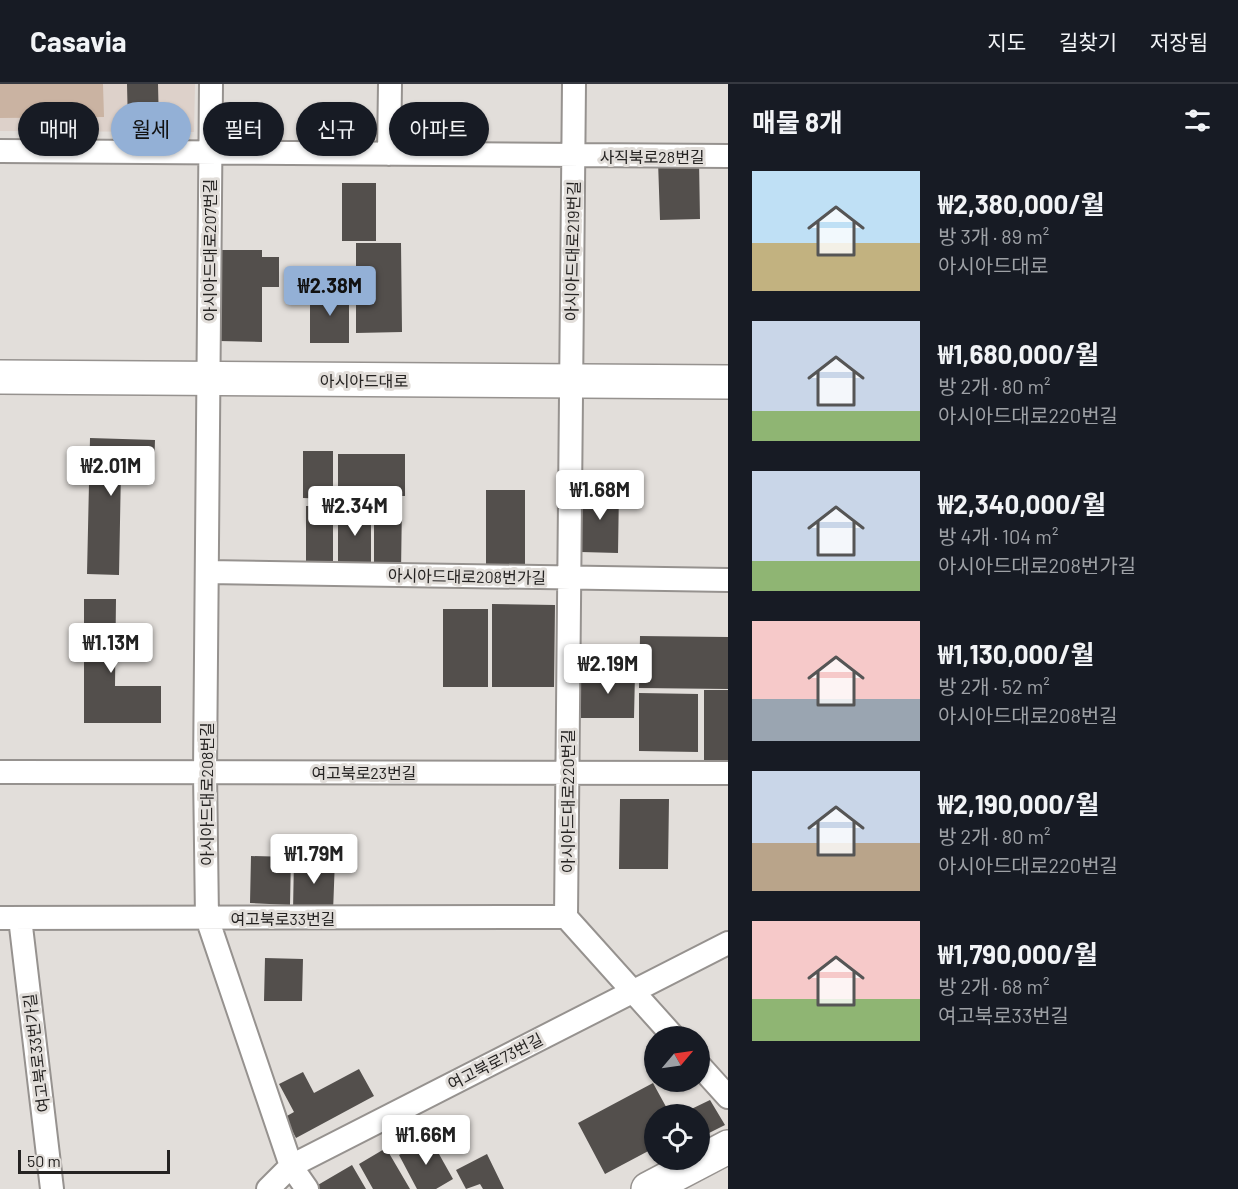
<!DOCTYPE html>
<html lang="ko">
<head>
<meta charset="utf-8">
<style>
	:root { --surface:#171b24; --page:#242831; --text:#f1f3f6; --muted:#9ea1a6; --line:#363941; --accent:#93b0d6 }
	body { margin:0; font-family:Barlow,"Noto Sans KR",sans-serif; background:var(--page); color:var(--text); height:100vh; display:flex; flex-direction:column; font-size:22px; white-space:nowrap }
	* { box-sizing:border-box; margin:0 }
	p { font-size:20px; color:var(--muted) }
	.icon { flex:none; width:33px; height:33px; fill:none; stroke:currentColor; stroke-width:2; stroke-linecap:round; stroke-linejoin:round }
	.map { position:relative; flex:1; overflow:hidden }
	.side { display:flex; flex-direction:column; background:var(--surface); width:510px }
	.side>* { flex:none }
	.banner { position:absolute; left:18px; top:18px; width:570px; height:54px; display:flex; gap:12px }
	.needle { width:39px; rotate:61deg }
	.buttons { position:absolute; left:644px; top:942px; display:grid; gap:12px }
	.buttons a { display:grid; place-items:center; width:66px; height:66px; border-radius:50%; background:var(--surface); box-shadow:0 2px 4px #0004; font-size:30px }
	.scale { position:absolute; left:18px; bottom:15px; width:152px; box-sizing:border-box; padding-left:6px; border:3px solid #252322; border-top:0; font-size:16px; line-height:21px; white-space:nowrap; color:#252322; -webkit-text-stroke:4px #e2deda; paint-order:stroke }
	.price { position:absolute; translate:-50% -51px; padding:0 14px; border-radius:6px; background:#fff; color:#222; font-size:20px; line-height:39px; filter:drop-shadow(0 2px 3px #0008) }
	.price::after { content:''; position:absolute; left:50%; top:36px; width:18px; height:14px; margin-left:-9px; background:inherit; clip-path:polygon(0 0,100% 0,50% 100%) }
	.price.active { background:var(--accent); color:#111 }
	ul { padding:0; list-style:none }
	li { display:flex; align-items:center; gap:18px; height:150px; padding:0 24px }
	li span { display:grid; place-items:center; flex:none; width:168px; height:120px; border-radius:0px; color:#555 }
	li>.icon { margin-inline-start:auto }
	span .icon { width:72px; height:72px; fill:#fffc; stroke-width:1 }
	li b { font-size:26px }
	h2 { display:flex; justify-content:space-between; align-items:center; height:72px; padding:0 24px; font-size:26px }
	.tag { padding:0 21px; border-radius:27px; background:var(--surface); box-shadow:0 2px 4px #0004; font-size:21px; line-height:54px }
	.tag.active { background:var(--accent); color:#111 }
	header { display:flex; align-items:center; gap:36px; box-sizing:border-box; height:84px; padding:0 30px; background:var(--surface); border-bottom:2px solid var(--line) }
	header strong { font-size:28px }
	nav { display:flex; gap:33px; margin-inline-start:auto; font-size:21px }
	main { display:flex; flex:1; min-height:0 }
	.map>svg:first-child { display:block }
	.built { fill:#ddd1ca }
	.green { fill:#cab3a2 }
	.building { fill:#534f4c }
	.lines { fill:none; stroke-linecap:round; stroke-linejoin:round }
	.street-casing { stroke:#96928f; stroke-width:26 }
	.secondary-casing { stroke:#96928f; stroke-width:36 }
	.street { stroke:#fff; stroke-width:22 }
	.secondary { stroke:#fff; stroke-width:33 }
	.labels { text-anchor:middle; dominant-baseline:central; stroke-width:6; stroke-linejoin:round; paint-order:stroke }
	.street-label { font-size:16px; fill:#252322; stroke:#e2deda }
</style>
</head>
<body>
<header>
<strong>Casavia</strong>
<nav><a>지도</a><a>길찾기</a><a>저장됨</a></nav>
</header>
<main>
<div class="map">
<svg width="728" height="1105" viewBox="0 0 728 1105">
	<rect width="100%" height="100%" fill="#e2deda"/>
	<path class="built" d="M 0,0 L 195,0 L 194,48 L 0,47 Z"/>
	<path class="green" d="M 0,0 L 103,0 L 104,33 L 0,34 Z"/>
	<path class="building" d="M 127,0 L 158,0 L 159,42 L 128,43 Z
		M 699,76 L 700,135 L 660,136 L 658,77 Z
		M 342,99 L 376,99 L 376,157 L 342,157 Z
		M 356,159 L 401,159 L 402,248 L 356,249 Z
		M 219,166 L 262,166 L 262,173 L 279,173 L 279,203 L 262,203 L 262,258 L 219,257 Z
		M 310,207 L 349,207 L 349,259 L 310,259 Z
		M 90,354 L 155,356 L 154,386 L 121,385 L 119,491 L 87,490 Z
		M 303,367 L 333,367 L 333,415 L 303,414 Z
		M 338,370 L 405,370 L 405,412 L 338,412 Z
		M 583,404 L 619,405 L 618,469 L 581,468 Z
		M 486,406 L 525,406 L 525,480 L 486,480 Z
		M 374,417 L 402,417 L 401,489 L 374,489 Z
		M 338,418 L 371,418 L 371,488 L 338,487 Z
		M 306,422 L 333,422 L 333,494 L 306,494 Z
		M 84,515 L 116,515 L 115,602 L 161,602 L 161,639 L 84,639 Z
		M 492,520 L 555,521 L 554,603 L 492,603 Z
		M 443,525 L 488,525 L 488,603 L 443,603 Z
		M 640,552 L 728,553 L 728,605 L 639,604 Z
		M 581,588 L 635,589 L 634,634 L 581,634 Z
		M 704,606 L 728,606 L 728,690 L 704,689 Z
		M 639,609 L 698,610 L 698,668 L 639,667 Z
		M 620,715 L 669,715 L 668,785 L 619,785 Z
		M 251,772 L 291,773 L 290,821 L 250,819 Z
		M 294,774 L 335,775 L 333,828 L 293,827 Z
		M 265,874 L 303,875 L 302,917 L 264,917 Z
		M 359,985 L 374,1012 L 296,1054 L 285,1033 L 294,1028 L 279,1000 L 303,988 L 314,1009 Z
		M 653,999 L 670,1030 L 654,1030 L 654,1064 L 605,1090 L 578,1039 Z
		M 710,1016 L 725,1041 L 699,1054 L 699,1030 L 681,1030 Z
		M 430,1054 L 453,1095 L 436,1105 L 417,1105 L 399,1071 Z
		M 386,1064 L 410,1105 L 373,1105 L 359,1080 Z
		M 487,1070 L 504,1105 L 483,1105 L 480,1100 L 466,1105 L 456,1086 Z
		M 352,1081 L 366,1105 L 311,1105 Z"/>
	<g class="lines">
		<defs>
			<path id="street" d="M 211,0 L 205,688 L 207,834 L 291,1082 L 307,1105
				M 574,0 L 566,833 L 673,952
				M 0,67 L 728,72
				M 389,70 L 390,0
				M 207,488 L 728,496
				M 0,688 L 728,689
				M 0,834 L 566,833
				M 20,834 L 52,1105
				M 699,981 L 728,1013
				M 268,1105 L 291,1082 L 728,859"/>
			<path id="secondary" d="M 0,293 L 728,298
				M 648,1105 L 728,1063"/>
		</defs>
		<use href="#street" class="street-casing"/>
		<use href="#secondary" class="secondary-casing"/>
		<use href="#street" class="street"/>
		<use href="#secondary" class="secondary"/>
	</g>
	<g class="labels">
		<g class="street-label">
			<text x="652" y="72">사직북로28번길</text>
			<text transform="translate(209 166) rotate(-90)">아시아드대로207번길</text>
			<text transform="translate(572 167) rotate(-89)">아시아드대로219번길</text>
			<text x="364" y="296">아시아드대로</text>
			<text transform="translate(467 492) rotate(1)">아시아드대로208번가길</text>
			<text x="364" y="688">여고북로23번길</text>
			<text transform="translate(206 710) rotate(-90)">아시아드대로208번길</text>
			<text transform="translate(567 717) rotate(-90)">아시아드대로220번길</text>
			<text x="283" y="834">여고북로33번길</text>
			<text transform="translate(36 969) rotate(-97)">여고북로33번가길</text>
			<text transform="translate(495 977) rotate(-27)">여고북로73번길</text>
		</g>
	</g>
</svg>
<div class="buttons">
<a><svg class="needle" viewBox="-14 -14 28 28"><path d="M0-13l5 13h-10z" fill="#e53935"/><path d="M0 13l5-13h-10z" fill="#9ea1a6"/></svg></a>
<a><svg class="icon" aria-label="locate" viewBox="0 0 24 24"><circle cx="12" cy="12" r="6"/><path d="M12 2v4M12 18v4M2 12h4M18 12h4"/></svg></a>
</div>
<div class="scale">50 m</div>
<b class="price active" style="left:330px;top:233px">₩2.38M</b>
<b class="price" style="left:111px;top:413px">₩2.01M</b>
<b class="price" style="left:600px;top:437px">₩1.68M</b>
<b class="price" style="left:355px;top:453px">₩2.34M</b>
<b class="price" style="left:111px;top:590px">₩1.13M</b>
<b class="price" style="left:608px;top:611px">₩2.19M</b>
<b class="price" style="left:314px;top:801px">₩1.79M</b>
<b class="price" style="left:426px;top:1082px">₩1.66M</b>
<div class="banner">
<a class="tag">매매</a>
<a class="tag active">월세</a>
<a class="tag">필터</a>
<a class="tag">신규</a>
<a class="tag">아파트</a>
</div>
</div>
<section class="side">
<h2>매물 8개<svg class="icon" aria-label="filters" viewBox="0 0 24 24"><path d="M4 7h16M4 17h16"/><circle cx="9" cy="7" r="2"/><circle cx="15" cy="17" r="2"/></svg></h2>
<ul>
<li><span style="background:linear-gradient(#bfe0f5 60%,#c2b280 0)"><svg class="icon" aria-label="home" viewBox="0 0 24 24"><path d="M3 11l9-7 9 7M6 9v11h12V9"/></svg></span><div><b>₩2,380,000/월</b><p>방 3개 · 89 m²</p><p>아시아드대로</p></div></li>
<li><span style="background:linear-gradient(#c9d6e8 75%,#8fb573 0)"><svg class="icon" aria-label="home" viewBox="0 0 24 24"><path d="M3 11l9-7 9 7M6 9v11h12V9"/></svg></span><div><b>₩1,680,000/월</b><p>방 2개 · 80 m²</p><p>아시아드대로220번길</p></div></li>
<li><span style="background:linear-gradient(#c9d6e8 75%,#8fb573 0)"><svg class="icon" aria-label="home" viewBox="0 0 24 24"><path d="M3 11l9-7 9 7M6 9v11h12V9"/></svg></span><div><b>₩2,340,000/월</b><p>방 4개 · 104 m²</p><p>아시아드대로208번가길</p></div></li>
<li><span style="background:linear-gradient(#f6c9c9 65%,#9aa5b1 0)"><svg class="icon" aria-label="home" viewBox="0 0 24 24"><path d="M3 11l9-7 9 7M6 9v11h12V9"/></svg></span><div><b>₩1,130,000/월</b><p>방 2개 · 52 m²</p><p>아시아드대로208번길</p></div></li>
<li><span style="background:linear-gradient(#c9d6e8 60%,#b9a48a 0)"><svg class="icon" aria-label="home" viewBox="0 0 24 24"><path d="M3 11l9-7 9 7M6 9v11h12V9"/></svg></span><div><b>₩2,190,000/월</b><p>방 2개 · 80 m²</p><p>아시아드대로220번길</p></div></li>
<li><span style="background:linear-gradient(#f6c9c9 65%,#8fb573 0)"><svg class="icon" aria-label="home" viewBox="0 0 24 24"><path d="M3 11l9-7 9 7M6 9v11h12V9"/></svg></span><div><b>₩1,790,000/월</b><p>방 2개 · 68 m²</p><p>여고북로33번길</p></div></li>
</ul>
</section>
</main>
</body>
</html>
